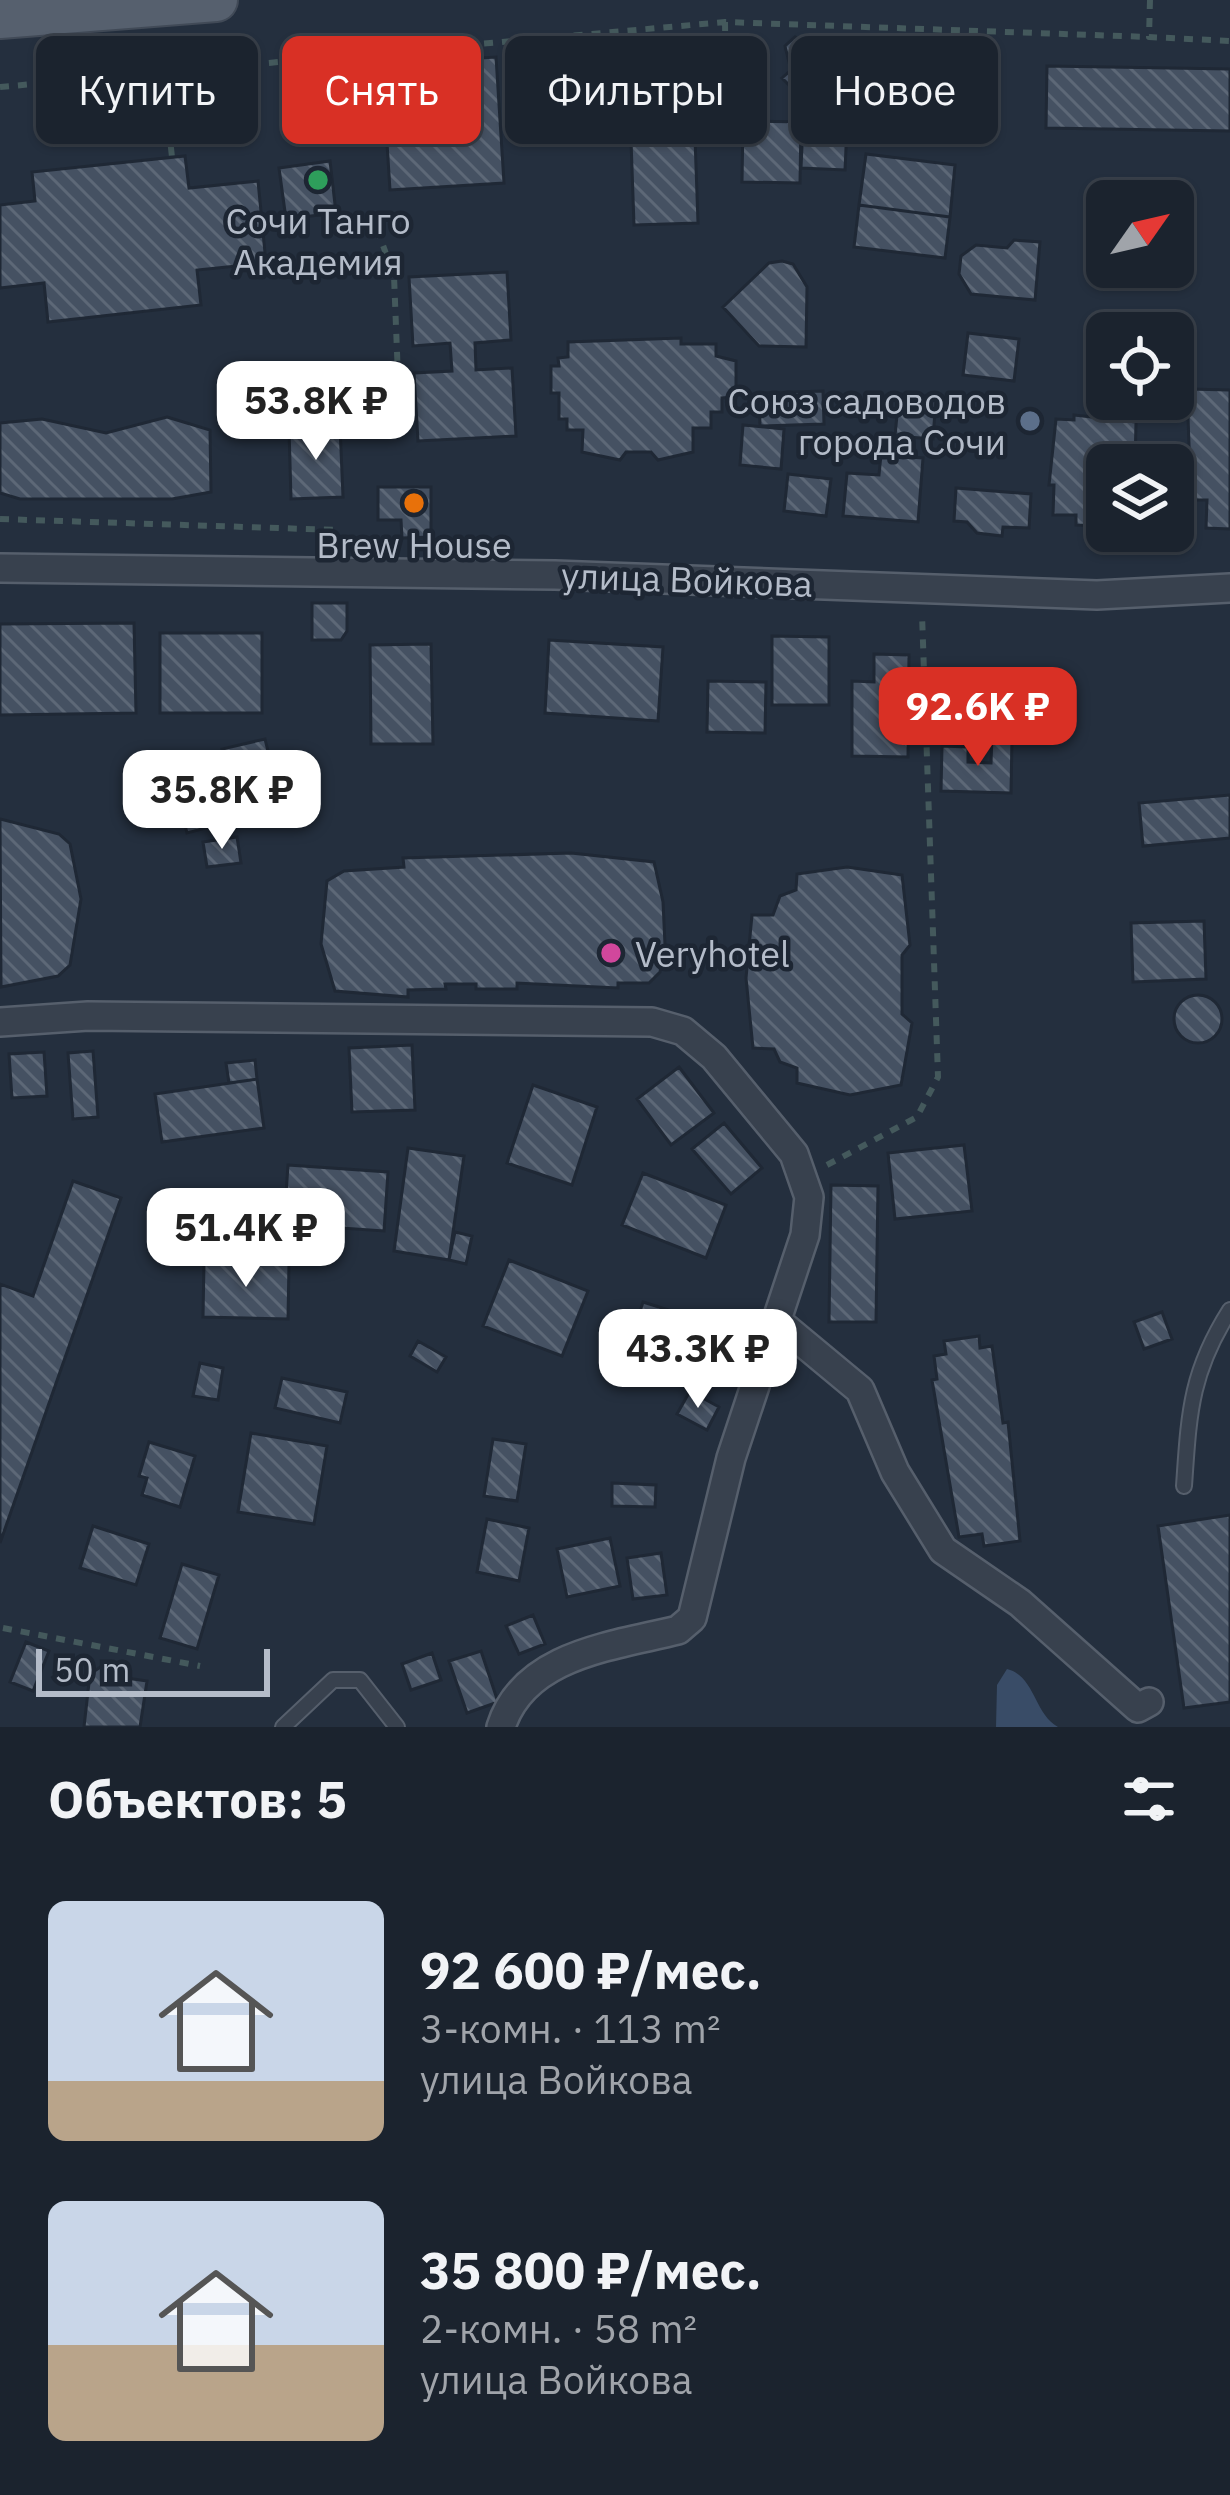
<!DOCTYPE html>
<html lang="ru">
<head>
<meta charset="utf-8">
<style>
	:root { --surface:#1b232e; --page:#282f3a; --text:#f1f3f6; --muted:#a0a4aa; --line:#39404a; --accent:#d93025 }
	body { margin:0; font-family:"IBM Plex Sans",sans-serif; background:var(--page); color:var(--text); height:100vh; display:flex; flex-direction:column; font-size:45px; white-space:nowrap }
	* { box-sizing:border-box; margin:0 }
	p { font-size:39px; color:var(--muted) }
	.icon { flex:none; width:66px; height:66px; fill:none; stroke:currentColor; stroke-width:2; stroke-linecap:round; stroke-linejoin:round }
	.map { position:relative; height:1727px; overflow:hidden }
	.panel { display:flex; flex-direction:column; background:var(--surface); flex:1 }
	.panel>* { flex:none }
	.top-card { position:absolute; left:36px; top:36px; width:1158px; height:108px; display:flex; gap:24px }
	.needle { width:78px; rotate:56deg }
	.fabs { position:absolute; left:1086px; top:180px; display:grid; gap:24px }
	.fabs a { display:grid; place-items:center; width:108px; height:108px; border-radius:18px; background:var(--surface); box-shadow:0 3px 9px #0004,0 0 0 3px var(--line); font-size:60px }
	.scale { position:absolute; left:36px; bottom:30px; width:234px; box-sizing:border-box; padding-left:12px; border:6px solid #b4bcc9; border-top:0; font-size:33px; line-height:42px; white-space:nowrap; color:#b4bcc9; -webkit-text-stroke:9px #1d2633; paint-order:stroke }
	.price { position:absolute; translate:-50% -102px; padding:0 27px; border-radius:24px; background:#fff; color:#222; font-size:39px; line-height:78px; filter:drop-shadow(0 3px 6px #0008) }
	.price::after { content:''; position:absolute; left:50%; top:72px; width:36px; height:27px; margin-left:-18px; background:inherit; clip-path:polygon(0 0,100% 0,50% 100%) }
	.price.active { background:var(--accent); color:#fff }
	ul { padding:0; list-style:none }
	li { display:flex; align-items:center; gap:36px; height:300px; padding:0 48px }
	li span { display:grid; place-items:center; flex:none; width:336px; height:240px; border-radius:18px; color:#555 }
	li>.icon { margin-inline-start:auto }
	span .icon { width:144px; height:144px; fill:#fffc; stroke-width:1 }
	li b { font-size:51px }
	h2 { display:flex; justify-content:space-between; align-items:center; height:144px; padding:0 48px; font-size:51px }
	.tag { padding:0 42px; border-radius:18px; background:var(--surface); box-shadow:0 3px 9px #0004,0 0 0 3px var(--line); font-size:42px; line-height:108px }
	.tag.active { background:var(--accent); color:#fff }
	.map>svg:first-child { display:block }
	.water { fill:#394c67 }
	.building { fill:url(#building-back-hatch); stroke:#1f2835; stroke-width:3 }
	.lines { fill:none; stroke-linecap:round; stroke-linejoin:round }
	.service-casing { stroke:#565f6c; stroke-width:18 }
	.minor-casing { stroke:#565f6c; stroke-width:32 }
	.primary-casing { stroke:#414a57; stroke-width:46 }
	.path { stroke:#44595c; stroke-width:6; stroke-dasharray:9 9; stroke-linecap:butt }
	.service { stroke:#38414e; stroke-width:14 }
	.minor { stroke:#38414e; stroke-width:27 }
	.primary { stroke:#56606e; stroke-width:42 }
	.leisure-dot { fill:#2e9e5b; stroke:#1d2633; stroke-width:4.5 }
	.service-dot { fill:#5c6f8a; stroke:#1d2633; stroke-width:4.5 }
	.food-dot { fill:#e8710a; stroke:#1d2633; stroke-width:4.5 }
	.hotel-dot { fill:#d1479c; stroke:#1d2633; stroke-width:4.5 }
	.labels { text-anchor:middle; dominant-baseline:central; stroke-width:9; stroke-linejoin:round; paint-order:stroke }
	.poi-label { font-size:36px; fill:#b4bcc9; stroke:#1d2633 }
	.street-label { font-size:36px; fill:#b4bcc9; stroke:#1d2633 }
</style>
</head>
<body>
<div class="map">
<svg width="1230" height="1727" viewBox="0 0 1230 1727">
	<defs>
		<pattern id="building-back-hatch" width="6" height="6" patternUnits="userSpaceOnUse" patternTransform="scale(3)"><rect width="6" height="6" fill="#455162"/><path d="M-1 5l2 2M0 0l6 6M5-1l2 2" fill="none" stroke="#5d6877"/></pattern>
	</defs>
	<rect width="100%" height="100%" fill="#242f3e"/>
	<path class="water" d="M 1007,1669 C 1035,1676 1034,1714 1058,1727 L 996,1727 L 997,1685 Z"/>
	<path class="building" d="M 795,37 L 805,41 L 808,52 L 929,56 L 932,46 L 942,43 L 951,53 L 942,76 L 952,87 L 944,93 L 793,89 L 782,78 L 791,70 L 785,46 Z
		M 692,53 L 698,223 L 634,225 L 628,55 Z
		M 496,57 L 504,183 L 390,190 L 382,64 Z
		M 1047,66 L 1230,69 L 1230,131 L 1046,128 Z
		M 743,121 L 801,122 L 800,183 L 742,182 Z
		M 803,124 L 847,126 L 845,170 L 801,168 Z
		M 866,154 L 955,165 L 950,217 L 859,205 Z
		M 185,156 L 189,188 L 258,181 L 266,263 L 197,270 L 201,305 L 48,322 L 44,283 L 0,288 L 0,205 L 35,201 L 32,172 Z
		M 330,161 L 336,213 L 286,219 L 279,168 Z
		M 1106,192 L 1135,193 L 1145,201 L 1107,201 L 1107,267 L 1146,267 L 1146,282 L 1089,281 L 1089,202 Z
		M 859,205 L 950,217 L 945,258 L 854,247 Z
		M 1014,240 L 1040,242 L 1035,300 L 971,294 L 959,274 L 961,256 L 976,245 L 1007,248 Z
		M 782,261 L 793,264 L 807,287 L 806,347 L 759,346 L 723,307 L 769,263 Z
		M 507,272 L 511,340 L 475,343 L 476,370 L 512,368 L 516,436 L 418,441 L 414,373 L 452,371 L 450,343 L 413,346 L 409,277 Z
		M 1099,317 L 1158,323 L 1157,333 L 1107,333 L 1107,354 L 1096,353 Z
		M 968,333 L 1019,339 L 1014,381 L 963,375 Z
		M 681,338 L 681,344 L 716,344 L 716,356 L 736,361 L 736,397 L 722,398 L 722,412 L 711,412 L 711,428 L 693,428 L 693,452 L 658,460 L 651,452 L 626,452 L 620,460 L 582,452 L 583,430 L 567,430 L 567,419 L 559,419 L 559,393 L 551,393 L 551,366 L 559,366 L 558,358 L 568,357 L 568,342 Z
		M 1187,389 L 1230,390 L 1230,529 L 1206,528 L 1207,500 L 1191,500 Z
		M 823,391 L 824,424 L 760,426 L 759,393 Z
		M 899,394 L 936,397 L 933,439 L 895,436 Z
		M 1074,415 L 1136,422 L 1135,465 L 1107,465 L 1107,526 L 1076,525 L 1076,515 L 1053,515 L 1054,485 L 1049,485 L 1056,419 L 1074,420 Z
		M 167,417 L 210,430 L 211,492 L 172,499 L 20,499 L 0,493 L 0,423 L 42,419 L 106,433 Z
		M 743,425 L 784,429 L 781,469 L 740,465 Z
		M 340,426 L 343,497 L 291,499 L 289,428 Z
		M 881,455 L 923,458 L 918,522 L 843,516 L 847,473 L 879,475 Z
		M 788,474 L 831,479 L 826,516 L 784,511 Z
		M 378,487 L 431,487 L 431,537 L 402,538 L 401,520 L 378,520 Z
		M 956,488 L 1031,494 L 1029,528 L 1003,527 L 1002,536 L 977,533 L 967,522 L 954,521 Z
		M 312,603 L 347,603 L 347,631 L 341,640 L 312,640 Z
		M 134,623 L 136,713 L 0,715 L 0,624 Z
		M 160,633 L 262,633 L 262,713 L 160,713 Z
		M 772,636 L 829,637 L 829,705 L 772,705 Z
		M 549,640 L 663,647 L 658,721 L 545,713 Z
		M 431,644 L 433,744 L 371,744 L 370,645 Z
		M 874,654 L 909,655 L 908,757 L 852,756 L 852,681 L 874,682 Z
		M 708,681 L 766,682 L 765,733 L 707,732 Z
		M 992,737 L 1012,738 L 1011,793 L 941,791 L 942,746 L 968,747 L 968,762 L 991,763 Z
		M 265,739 L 282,808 L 187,833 L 173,778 L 226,765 L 222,749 Z
		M 1230,795 L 1230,838 L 1143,846 L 1139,803 Z
		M 0,819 L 59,834 L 70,844 L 81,899 L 70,965 L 58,976 L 1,987 Z
		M 237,837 L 241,863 L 207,867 L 203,842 Z
		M 571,853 L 654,862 L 663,902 L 665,945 L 660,972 L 649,983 L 618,983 L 618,988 L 517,983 L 517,989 L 476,989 L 476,984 L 445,984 L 446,989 L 408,990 L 408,997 L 335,991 L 321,944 L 327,881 L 344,871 L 404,867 L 403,858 Z
		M 847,867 L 902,875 L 910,945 L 902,955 L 902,1014 L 912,1023 L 901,1085 L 850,1095 L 797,1083 L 797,1068 L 780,1062 L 774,1049 L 753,1048 L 746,978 L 752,915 L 773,915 L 780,896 L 796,890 L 797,874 Z
		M 1204,921 L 1206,979 L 1133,982 L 1131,923 Z
		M1174 1019a24 24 0 1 1 48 0a24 24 0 1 1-48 0Z
		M 412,1045 L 415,1110 L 352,1112 L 349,1048 Z
		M 93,1051 L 98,1117 L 73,1119 L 68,1053 Z
		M 44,1052 L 47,1096 L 12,1098 L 9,1054 Z
		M 255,1060 L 257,1079 L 229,1083 L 226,1063 Z
		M 679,1067 L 714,1113 L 671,1145 L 637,1099 Z
		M 257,1079 L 264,1128 L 162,1142 L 155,1094 Z
		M 533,1085 L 597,1107 L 572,1185 L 507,1163 Z
		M 724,1123 L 762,1168 L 731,1194 L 692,1149 Z
		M 964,1145 L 972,1211 L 895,1219 L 888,1153 Z
		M 408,1148 L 464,1156 L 449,1260 L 394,1251 Z
		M 288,1165 L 388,1172 L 384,1231 L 284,1224 Z
		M 643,1173 L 726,1205 L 706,1258 L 622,1225 Z
		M 73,1181 L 121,1198 L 0,1543 L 0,1284 L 33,1296 Z
		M 831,1185 L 878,1186 L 876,1322 L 829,1322 Z
		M 455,1232 L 472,1236 L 466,1264 L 449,1260 Z
		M 509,1260 L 588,1291 L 562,1356 L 483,1326 Z
		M 204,1262 L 289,1263 L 288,1319 L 203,1317 Z
		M 643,1302 L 694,1318 L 677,1369 L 627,1351 Z
		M 1162,1312 L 1172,1339 L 1144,1349 L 1134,1322 Z
		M 979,1336 L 980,1348 L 992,1346 L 1003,1423 L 1008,1422 L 1020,1541 L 984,1546 L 982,1534 L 959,1537 L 932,1380 L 937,1379 L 934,1356 L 946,1354 L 944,1341 Z
		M 418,1341 L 446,1357 L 437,1372 L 410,1356 Z
		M 200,1363 L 223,1368 L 218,1400 L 193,1396 Z
		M 282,1378 L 347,1392 L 340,1423 L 275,1408 Z
		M 690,1391 L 719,1407 L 707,1430 L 677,1414 Z
		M 251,1433 L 327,1446 L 314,1524 L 238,1512 Z
		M 493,1439 L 526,1444 L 517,1501 L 484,1496 Z
		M 149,1442 L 195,1456 L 180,1507 L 142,1495 L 147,1478 L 139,1476 Z
		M 612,1483 L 656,1485 L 655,1507 L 612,1506 Z
		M 1230,1515 L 1230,1702 L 1184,1708 L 1158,1526 Z
		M 487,1519 L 529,1528 L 519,1581 L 477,1572 Z
		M 93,1526 L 149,1544 L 136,1585 L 80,1568 Z
		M 610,1538 L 620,1586 L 567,1597 L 557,1549 Z
		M 661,1553 L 667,1595 L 633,1599 L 627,1558 Z
		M 182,1564 L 219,1575 L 197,1649 L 160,1638 Z
		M 533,1615 L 545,1644 L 519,1654 L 506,1626 Z
		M 26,1642 L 49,1651 L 33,1691 L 10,1682 Z
		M 481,1651 L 498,1702 L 467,1713 L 449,1661 Z
		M 432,1653 L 441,1680 L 411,1690 L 402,1664 Z
		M 102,1666 L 113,1676 L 147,1681 L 140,1727 L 84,1727 L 90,1674 Z"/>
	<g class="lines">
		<defs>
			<path id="service" d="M 1184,1486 C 1189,1414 1190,1373 1230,1310
				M 283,1727 L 333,1680 L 360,1680 L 397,1727"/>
			<path id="minor" d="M 0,568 L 555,575 L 1097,595 L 1230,588
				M 0,1022 L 88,1016 L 652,1022 L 683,1031 L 714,1057 L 794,1154 L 809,1197 L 805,1235 L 731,1458 L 692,1618 L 678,1630 C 614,1646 524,1654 501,1727
				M 777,1321 L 860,1390 L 895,1472 L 943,1550 L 1020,1603 L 1138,1708 L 1149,1702"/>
			<path id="primary" d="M 0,17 L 216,0"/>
		</defs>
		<use href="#service" class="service-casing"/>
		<use href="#minor" class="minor-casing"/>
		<use href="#primary" class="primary-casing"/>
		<path class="path" d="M 1150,0 L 1149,37 L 1230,41
			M 725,22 L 726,102
			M 163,75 L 172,157
			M 0,87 L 725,22 L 1149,37
			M 371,212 L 394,276 L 398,377
			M 0,519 L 338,530
			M 827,1165 L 917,1117 L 938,1077 L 922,614
			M 3,1628 L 200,1666"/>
		<use href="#service" class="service"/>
		<use href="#minor" class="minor"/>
		<use href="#primary" class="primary"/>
	</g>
	<circle class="leisure-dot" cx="318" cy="180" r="12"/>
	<circle class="service-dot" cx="1030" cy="421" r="12"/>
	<circle class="food-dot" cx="414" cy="503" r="12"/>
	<circle class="hotel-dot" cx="611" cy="953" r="12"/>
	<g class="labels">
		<g class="poi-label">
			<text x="318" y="220">Сочи Танго<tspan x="318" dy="41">Академия</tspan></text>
			<text x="1006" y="400" text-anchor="end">Союз садоводов<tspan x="1006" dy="41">города Сочи</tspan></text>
			<text x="414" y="544">Brew House</text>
			<text x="635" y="953" text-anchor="start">Veryhotel</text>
		</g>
		<g class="street-label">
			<text transform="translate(687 579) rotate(2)">улица Войкова</text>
		</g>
	</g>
</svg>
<div class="fabs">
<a><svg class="needle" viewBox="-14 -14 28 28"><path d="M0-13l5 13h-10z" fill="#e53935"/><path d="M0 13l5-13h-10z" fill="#a0a4aa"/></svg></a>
<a><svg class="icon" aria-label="locate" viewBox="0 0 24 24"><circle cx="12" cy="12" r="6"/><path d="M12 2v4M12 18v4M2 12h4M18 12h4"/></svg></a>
<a><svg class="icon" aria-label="layers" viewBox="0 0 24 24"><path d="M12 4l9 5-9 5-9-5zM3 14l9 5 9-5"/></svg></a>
</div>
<div class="scale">50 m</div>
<b class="price" style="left:316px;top:463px">53.8K ₽</b>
<b class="price active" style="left:978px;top:769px">92.6K ₽</b>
<b class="price" style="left:222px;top:852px">35.8K ₽</b>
<b class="price" style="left:246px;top:1290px">51.4K ₽</b>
<b class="price" style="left:698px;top:1411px">43.3K ₽</b>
<div class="top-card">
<a class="tag">Купить</a>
<a class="tag active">Снять</a>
<a class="tag">Фильтры</a>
<a class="tag">Новое</a>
</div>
</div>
<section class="panel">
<h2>Объектов: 5<svg class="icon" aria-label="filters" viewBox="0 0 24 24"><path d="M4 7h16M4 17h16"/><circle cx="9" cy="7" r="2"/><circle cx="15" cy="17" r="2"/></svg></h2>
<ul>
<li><span style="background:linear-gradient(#c9d6e8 75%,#b9a48a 0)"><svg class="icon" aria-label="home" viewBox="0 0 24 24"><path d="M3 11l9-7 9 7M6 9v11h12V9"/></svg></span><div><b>92 600 ₽/мес.</b><p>3-комн. · 113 m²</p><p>улица Войкова</p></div></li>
<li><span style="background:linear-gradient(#c9d6e8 60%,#b9a48a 0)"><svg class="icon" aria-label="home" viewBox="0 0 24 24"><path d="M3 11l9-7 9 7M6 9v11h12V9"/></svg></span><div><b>35 800 ₽/мес.</b><p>2-комн. · 58 m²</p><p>улица Войкова</p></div></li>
</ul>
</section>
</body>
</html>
